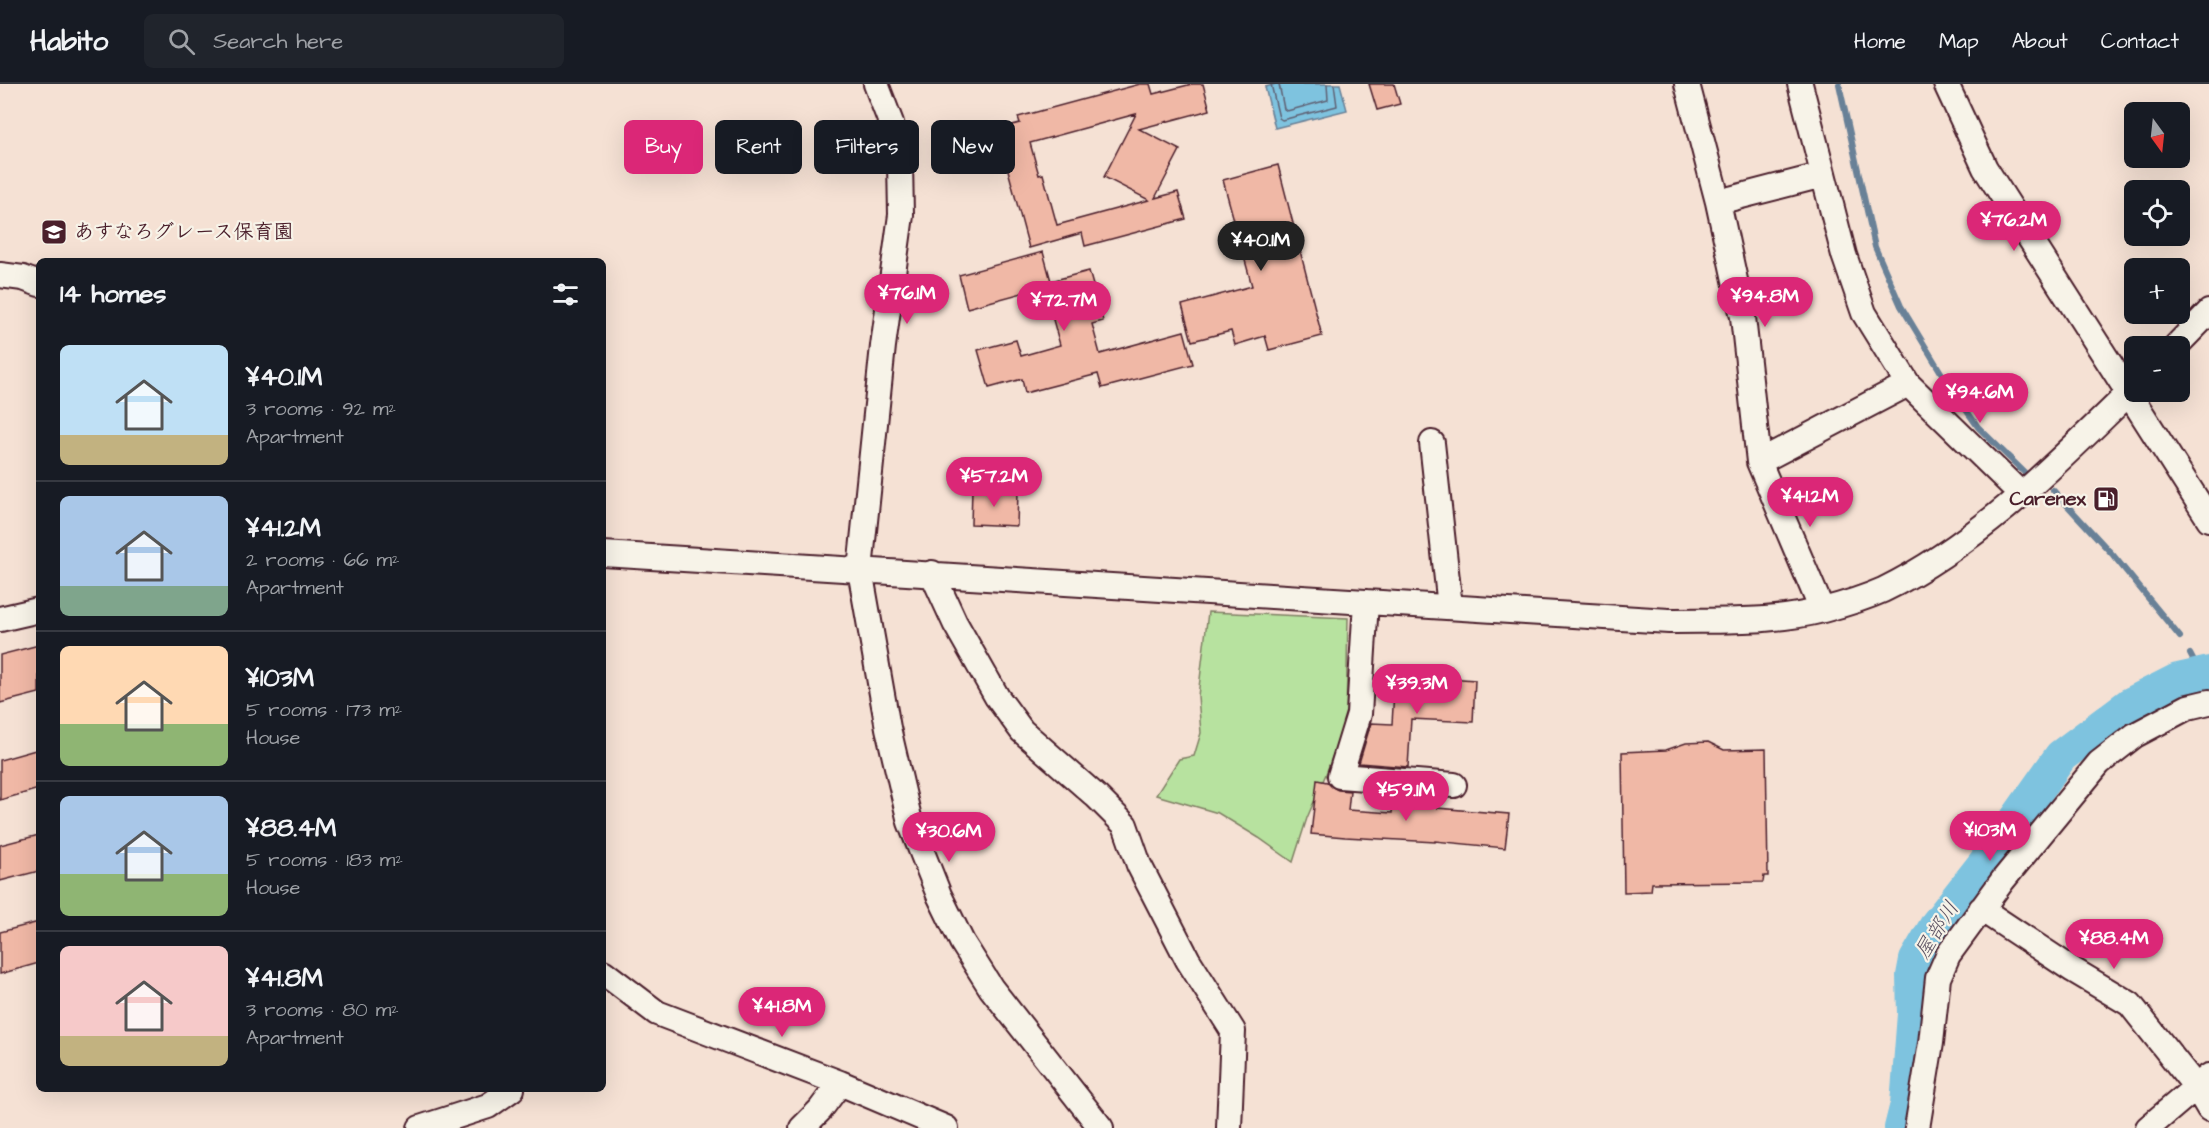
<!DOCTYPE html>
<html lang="en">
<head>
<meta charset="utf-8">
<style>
	:root { --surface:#171b24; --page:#20242c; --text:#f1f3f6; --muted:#9ea1a6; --line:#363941; --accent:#db2777 }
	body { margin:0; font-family:"Architects Daughter","Klee One",sans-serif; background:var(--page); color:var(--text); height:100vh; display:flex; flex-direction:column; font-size:22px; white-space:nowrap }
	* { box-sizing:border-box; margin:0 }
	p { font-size:20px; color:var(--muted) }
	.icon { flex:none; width:33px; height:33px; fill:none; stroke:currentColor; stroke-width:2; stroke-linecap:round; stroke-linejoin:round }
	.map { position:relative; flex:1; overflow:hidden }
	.drawer { position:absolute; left:36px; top:174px; width:570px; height:834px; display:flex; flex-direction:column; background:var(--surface); border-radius:9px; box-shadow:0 6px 24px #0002 }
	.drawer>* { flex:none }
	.top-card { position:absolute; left:624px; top:36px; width:570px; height:54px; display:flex; gap:12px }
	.needle { width:39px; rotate:165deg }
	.buttons { position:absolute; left:2124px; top:18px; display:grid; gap:12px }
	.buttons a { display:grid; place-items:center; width:66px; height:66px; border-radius:9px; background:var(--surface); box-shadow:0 6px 24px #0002; font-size:30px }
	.price { position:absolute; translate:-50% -51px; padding:0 14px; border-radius:21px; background:var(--accent); color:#fff; font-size:20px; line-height:39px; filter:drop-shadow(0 2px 3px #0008) }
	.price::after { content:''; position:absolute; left:50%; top:36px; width:18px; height:14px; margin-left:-9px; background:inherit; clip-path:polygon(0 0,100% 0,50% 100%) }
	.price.selected { background:#222; color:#fff }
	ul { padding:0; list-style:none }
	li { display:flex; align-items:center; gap:18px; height:150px; padding:0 24px }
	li+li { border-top:2px solid var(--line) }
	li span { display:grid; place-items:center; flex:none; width:168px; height:120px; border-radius:9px; color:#555 }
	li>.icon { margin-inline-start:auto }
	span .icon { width:72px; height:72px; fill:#fffc; stroke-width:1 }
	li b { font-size:26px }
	h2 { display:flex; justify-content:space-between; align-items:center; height:72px; padding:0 24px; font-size:26px }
	.tag { padding:0 21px; border-radius:9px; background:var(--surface); box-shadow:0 6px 24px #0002; font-size:21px; line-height:54px }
	.tag.selected { background:var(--accent); color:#fff }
	header { display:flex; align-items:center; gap:36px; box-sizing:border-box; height:84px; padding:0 30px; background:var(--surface); border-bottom:2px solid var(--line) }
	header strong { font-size:28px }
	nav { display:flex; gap:33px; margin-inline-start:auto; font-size:21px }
	.search { width:420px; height:54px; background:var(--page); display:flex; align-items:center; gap:15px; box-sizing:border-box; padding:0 21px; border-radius:9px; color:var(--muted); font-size:22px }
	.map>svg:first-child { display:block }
	.green { fill:#b7e29f; stroke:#808065; stroke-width:1.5 }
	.water { fill:#7ec3df; stroke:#698197; stroke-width:1.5 }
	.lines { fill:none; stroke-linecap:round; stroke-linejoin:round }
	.shore { stroke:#5f6173; stroke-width:1.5 }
	.stream { stroke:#698197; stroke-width:6 }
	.river { stroke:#7ec3df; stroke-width:34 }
	.building { fill:#f0b8a6; stroke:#4a1f2b; stroke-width:1.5; fill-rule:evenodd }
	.minor-casing { stroke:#4a1f2b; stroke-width:28 }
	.minor { stroke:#f7f3e8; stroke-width:24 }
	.labels { text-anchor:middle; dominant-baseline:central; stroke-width:4.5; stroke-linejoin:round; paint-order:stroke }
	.poi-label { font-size:20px; font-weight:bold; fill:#4a1f2b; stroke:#f7f3e8; text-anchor:start }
	.water-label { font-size:21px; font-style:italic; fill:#5a5061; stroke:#f7f3e8 }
</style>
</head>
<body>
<header>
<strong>Habito</strong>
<div class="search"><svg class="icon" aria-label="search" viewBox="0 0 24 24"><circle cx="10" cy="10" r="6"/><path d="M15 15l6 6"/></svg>Search here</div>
<nav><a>Home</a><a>Map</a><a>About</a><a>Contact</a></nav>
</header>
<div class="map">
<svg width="2209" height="1044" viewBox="0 0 2209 1044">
	<rect width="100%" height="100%" fill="#f5e1d4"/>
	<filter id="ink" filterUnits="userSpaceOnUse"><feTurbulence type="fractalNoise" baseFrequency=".0167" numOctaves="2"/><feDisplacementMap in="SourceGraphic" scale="12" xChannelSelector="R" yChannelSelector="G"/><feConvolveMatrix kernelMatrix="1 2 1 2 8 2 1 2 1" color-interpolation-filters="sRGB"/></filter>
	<g filter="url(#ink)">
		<path class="green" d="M 1208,528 L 1348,534 L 1346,635 L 1326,690 L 1307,734 L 1293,778 L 1259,754 L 1218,729 L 1156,711 L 1179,675 L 1194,672 L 1201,649 L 1198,612 Z"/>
		<path class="water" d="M 1276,0 L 1340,0 L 1347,26 L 1275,44 L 1265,3 Z"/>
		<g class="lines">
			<path class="shore" d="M 1271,0 L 1279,34 L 1282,36 L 1337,22 L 1334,0
				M 1279,0 L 1284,25 L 1287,27 L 1328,16 L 1327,0"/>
			<path class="stream" d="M 1839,0 L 1875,163 L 1901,222 L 1948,300 L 1978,343 L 2024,388
				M 2053,406 L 2113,471 L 2180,553
				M 2190,570 L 2201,591"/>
			<path class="river" d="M 1901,1044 L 1907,1020 L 1914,930 L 1913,892 L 1916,876 L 1937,840 L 1991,771 L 2061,672 L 2129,621 L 2178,596 L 2209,589"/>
		</g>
		<path class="building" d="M 1140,0 L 1150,0 L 1153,10 L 1192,0 L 1203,0 L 1210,26 L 1139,45 L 1180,66 L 1155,114 L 1178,108 L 1186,135 L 1085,162 L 1082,149 L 1029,164 L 1005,75 L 997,77 L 989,47 L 1020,39 L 1018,33 ZM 1136,30 L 1104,93 L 1149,116 L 1057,141 L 1043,90 L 1039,91 L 1030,59 Z
			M 1369,0 L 1394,0 L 1400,20 L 1377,26 Z
			M 1278,81 L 1322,252 L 1269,266 L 1265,252 L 1235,261 L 1231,247 L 1192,257 L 1182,221 L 1252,202 L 1223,96 Z
			M 1043,168 L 1051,197 L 1089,187 L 1103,237 L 1092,240 L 1100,270 L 1184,247 L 1193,280 L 1102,304 L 1098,290 L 1025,309 L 1022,295 L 989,304 L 978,266 L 1016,256 L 1021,272 L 1060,261 L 1044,203 L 967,224 L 959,191 Z
			M 972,405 L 1018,407 L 1017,442 L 971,440 Z
			M 39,561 L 39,609 L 0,619 L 0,571 Z
			M 1395,590 L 1475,596 L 1473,638 L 1411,635 L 1408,683 L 1359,679 L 1371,639 L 1392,640 Z
			M 1708,658 L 1724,666 L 1766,665 L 1768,792 L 1764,792 L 1763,798 L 1652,799 L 1651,807 L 1624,808 L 1622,668 L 1666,666 L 1686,659 Z
			M 39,665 L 39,705 L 0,716 L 0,676 Z
			M 1317,696 L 1327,698 L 1332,703 L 1338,706 L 1350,707 L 1348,726 L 1392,729 L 1393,717 L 1437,719 L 1437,724 L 1509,730 L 1505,764 L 1435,757 L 1435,758 L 1345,753 L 1311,750 Z
			M 39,751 L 39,787 L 0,797 L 0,761 Z
			M 39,838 L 39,879 L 0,890 L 0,848 Z"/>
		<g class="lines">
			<defs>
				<path id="minor" d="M 876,0 L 891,39 L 900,78 L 901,131 L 883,262 L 860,486 L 888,644 L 910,738 L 939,811 L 962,858 L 991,904 L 1101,1044
					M 1687,0 L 1718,118 L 1743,233 L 1759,378 L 1822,526
					M 1946,0 L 1985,84 L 2209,435
					M 1718,118 L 1823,91
					M 0,191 L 23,194 L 39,200
					M 2176,262 L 2209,228
					M 1908,300 L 2022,411
					M 1432,359 L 1450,523
					M 1759,378 L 1908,300 L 1864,229 L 1844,171 L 1800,0
					M 603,470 L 1669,537 C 1720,536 1772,539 1823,526 C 1842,521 1865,514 1883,506 C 1979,459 2059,377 2134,304
					M 932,489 L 955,539 L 997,613 L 1022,647 L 1097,713 L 1125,741 L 1139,781 L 1188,876 L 1233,947 L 1229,1044
					M 1366,518 L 1359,630 L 1340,692 L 1454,701
					M 0,535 L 39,526
					M 1981,825 L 2073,886 L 2130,920 L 2196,1003 L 2209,1025
					M 603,888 L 657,929 L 840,999 L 946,1044
					M 420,1044 L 488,1022 L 512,1005
					M 802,1044 L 820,1026 L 840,999
					M 1917,1044 L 1931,959 L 1938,894 L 1948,871 L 2003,796 L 2099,679 L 2135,651 L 2188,623 L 2209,618
					M 2148,1044 L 2209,992"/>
			</defs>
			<use href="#minor" class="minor-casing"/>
			<use href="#minor" class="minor"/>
		</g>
	</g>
	<defs>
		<symbol id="school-square" viewBox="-11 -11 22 22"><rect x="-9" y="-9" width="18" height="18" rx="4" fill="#4a1f2b" stroke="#f7f3e8"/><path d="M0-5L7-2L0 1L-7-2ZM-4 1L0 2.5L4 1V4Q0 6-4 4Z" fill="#fff"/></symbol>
		<symbol id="fuel-square" viewBox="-11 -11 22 22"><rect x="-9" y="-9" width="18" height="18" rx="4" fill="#4a1f2b" stroke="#f7f3e8"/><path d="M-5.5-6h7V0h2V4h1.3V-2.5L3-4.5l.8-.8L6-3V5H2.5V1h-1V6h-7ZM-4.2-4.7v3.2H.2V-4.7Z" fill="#fff"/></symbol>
	</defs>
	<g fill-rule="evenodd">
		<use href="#school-square" x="39" y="133" width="30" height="30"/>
		<use href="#fuel-square" x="2091" y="400" width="30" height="30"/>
	</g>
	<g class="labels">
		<g class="poi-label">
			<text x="74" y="148">あすなろグレース保育園</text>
			<text x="2086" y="415" text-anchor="end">Carenex</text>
		</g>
		<g class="water-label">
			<text transform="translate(1937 846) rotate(-58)">屋部川</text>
		</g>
	</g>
</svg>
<div class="buttons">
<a><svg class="needle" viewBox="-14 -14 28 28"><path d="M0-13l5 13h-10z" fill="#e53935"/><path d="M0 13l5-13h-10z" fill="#9ea1a6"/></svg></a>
<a><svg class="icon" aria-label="locate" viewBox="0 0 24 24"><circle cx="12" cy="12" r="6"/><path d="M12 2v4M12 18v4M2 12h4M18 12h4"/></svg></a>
<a>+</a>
<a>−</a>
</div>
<b class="price" style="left:2014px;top:168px">¥76.2M</b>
<b class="price selected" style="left:1261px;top:188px">¥40.1M</b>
<b class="price" style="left:907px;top:241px">¥76.1M</b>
<b class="price" style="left:1765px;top:244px">¥94.8M</b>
<b class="price" style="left:1064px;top:248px">¥72.7M</b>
<b class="price" style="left:1980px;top:340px">¥94.6M</b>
<b class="price" style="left:994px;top:424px">¥57.2M</b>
<b class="price" style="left:1810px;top:444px">¥41.2M</b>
<b class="price" style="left:1417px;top:631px">¥39.3M</b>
<b class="price" style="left:1406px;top:738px">¥59.1M</b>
<b class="price" style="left:1990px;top:778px">¥103M</b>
<b class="price" style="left:949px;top:779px">¥30.6M</b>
<b class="price" style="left:2114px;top:886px">¥88.4M</b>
<b class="price" style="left:782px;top:954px">¥41.8M</b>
<div class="top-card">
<a class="tag selected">Buy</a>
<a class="tag">Rent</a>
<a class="tag">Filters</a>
<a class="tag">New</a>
</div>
<section class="drawer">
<h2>14 homes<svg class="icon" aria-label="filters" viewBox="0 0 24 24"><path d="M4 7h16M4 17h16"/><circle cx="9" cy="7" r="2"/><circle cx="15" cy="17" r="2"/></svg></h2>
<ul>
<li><span style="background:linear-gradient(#bfe0f5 75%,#c2b280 0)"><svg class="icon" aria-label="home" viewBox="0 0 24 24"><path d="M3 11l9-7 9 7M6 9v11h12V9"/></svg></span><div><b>¥40.1M</b><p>3 rooms · 92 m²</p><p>Apartment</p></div></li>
<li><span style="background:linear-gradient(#a9c7e8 75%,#7fa58c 0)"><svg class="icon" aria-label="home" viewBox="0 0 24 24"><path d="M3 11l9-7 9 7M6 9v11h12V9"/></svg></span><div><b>¥41.2M</b><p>2 rooms · 66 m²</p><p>Apartment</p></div></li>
<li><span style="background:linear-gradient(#ffd9b3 65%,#8fb573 0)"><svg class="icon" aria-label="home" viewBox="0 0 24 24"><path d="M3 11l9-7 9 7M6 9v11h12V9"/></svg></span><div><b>¥103M</b><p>5 rooms · 173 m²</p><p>House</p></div></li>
<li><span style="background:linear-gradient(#a9c7e8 65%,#8fb573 0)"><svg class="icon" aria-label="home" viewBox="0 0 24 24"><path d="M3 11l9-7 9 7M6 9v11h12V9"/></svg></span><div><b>¥88.4M</b><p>5 rooms · 183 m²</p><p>House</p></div></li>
<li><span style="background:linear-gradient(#f6c9c9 75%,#c2b280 0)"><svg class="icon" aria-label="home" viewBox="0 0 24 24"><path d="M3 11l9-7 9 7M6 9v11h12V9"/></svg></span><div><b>¥41.8M</b><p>3 rooms · 80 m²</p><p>Apartment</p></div></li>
</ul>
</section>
</div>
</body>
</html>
